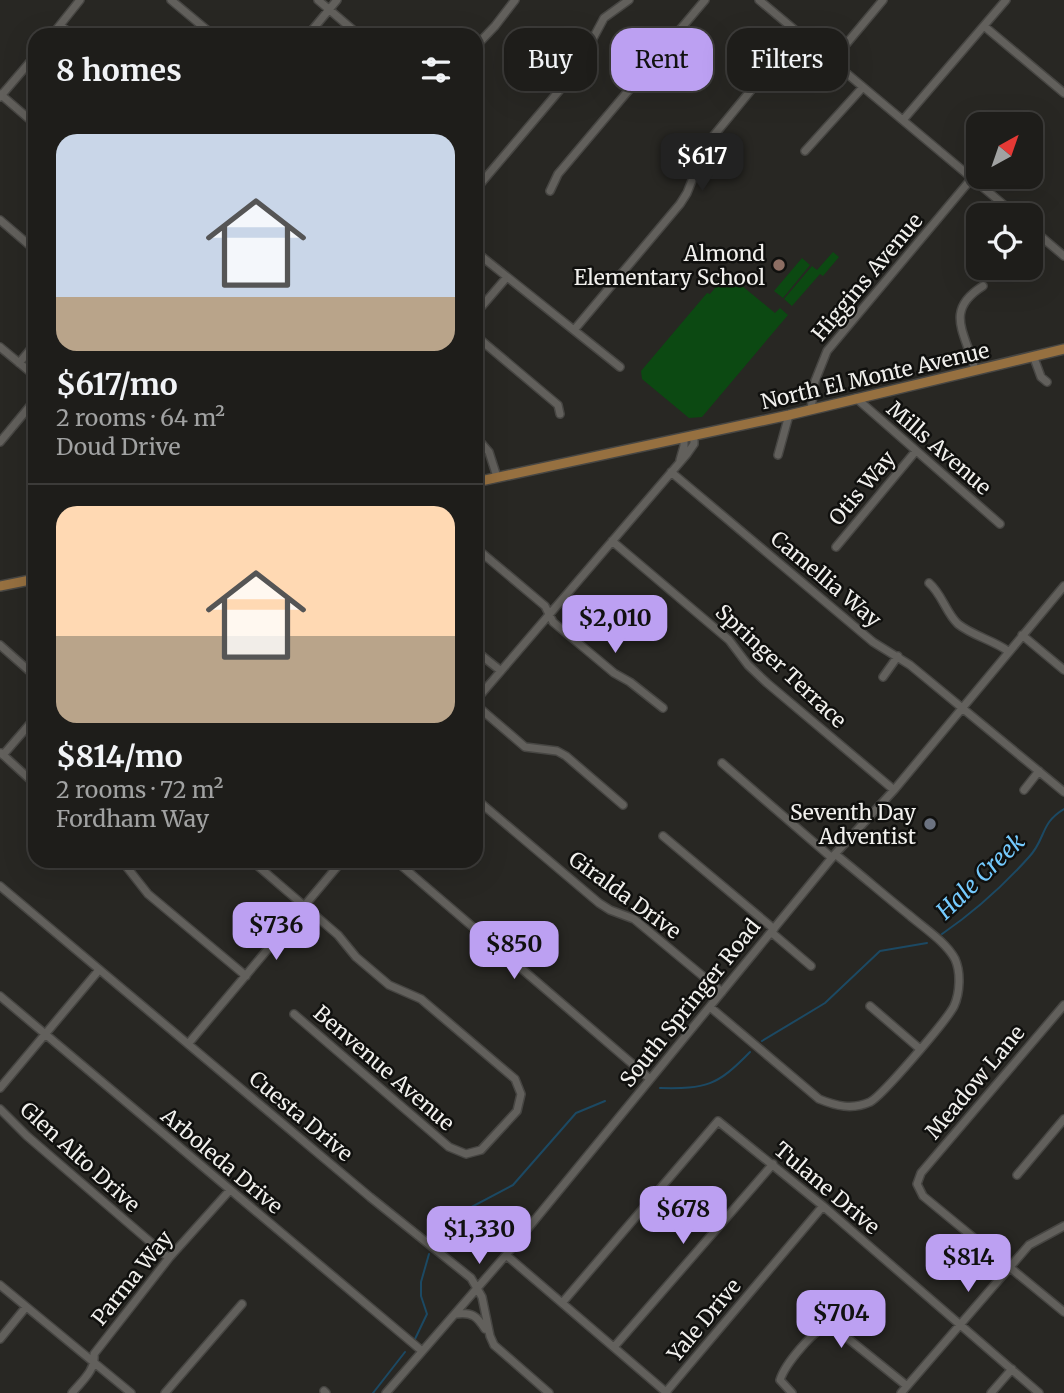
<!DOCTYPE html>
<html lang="en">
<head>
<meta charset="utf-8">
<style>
	:root { --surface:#1e1d1a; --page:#2b2a27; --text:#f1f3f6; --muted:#a1a2a2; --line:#3c3b39; --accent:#bca0f2 }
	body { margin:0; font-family:Merriweather,serif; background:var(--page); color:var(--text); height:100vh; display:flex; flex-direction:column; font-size:26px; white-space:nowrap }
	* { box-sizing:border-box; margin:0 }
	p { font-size:23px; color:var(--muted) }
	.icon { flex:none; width:38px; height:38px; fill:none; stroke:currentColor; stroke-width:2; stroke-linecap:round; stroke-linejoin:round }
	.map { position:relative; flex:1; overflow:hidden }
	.details { position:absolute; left:28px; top:28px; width:455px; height:840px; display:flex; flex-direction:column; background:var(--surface); border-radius:21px; box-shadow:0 7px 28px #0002,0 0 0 2px var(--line) }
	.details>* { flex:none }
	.banner { position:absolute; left:504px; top:28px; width:455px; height:63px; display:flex; gap:14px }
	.needle { width:46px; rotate:40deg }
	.fabs { position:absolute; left:966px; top:112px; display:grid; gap:14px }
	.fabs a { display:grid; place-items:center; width:77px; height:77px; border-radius:14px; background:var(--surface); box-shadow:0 7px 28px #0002,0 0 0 2px var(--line); font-size:35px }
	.price { position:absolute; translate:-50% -60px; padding:0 16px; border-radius:14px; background:var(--accent); color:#111; font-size:23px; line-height:46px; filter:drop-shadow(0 2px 4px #0008) }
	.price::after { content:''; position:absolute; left:50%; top:42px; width:21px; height:16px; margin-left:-10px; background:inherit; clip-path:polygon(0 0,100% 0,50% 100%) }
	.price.on { background:#222; color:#fff }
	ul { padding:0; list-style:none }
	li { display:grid; align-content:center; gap:14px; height:371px; padding:0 28px }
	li+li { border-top:2px solid var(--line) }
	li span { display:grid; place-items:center; height:217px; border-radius:21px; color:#555 }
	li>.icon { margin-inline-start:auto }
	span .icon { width:126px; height:126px; fill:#fffc; stroke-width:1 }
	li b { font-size:30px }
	h2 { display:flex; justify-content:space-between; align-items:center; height:84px; padding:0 28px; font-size:30px }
	.tag { padding:0 24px; border-radius:21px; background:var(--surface); box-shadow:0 7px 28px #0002,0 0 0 2px var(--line); font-size:24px; line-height:63px }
	.tag.on { background:var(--accent); color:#111 }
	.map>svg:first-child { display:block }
	.green { fill:#0c4912 }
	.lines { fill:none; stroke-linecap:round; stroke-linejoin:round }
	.stream { stroke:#1c4963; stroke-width:2 }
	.minor-casing { stroke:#474643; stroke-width:10 }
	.major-casing { stroke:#474643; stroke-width:12 }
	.minor { stroke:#62605c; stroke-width:7 }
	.major { stroke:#967040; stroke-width:9 }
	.education-dot { fill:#8d6e63; stroke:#10100e; stroke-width:2.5 }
	.worship-dot { fill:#6b7280; stroke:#10100e; stroke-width:2.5 }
	.labels { text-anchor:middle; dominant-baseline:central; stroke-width:5; stroke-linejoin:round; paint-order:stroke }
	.poi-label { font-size:21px; fill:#f1f0ed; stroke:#10100e; text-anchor:end }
	.street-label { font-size:21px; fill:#f1f0ed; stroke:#10100e }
	.water-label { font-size:23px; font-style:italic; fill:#74cafe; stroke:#10100e }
</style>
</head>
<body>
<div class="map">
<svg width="1064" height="1393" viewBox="0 0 1064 1393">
	<rect width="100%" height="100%" fill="#282723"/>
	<path class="green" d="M 833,252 L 839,257 L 823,276 L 820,274 L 792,306 L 784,299 L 812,266 L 817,270 Z
		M 802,258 L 810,265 L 783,298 L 774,291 Z
		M 730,276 L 775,313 L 780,308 L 788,315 L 702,417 L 689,418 L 642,379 L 641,371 L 707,293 L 710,294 L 724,277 Z"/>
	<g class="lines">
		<path class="stream" d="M 942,934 C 974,912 1003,886 1029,857 C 1046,839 1040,823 1064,809
			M 762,1041 L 825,1003 L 880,951 L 927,943
			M 660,1088 C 706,1089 717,1086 750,1052
			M 434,1244 L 445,1221 L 513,1185 L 576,1113 L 605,1101
			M 415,1339 L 427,1314 L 421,1296 L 421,1282 L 429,1254
			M 373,1393 L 405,1352"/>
		<defs>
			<path id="minor" d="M 171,0 L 213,35
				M 318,0 L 359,35
				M 759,0 L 1016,215
				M 60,25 L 72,35
				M 984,26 L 1064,93
				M 52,35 L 80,0
				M 308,35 L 337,0
				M 476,46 L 495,26 L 515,0
				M 832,61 L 883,0
				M 0,94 L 35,124
				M 0,97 L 35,56
				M 903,120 L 1006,0
				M 805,151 L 863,87
				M 476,189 L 575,72 L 604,18 L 629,0
				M 550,191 L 558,174 L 705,0
				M 0,220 L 35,250
				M 1031,228 L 1064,256
				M 476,252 L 620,367
				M 476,313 L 507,277
				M 574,330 L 680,204 L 687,193 L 706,145 L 798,33
				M 476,336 L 558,405 L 560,414
				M 0,347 L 35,376
				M 1034,358 L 1041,377 L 1047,382
				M 19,363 L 35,344
				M 975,370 C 966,333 943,311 983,286
				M 856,398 L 1000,524
				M 811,409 L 815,381 L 827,351 L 972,178
				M 476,437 L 489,452 L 497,477
				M 0,442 L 35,400
				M 778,455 L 789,415
				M 680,460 L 684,446 L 684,437
				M 671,472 L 873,642 L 910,665 L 1064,792
				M 612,541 L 729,640 L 748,665 L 767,683 L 894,790
				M 836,547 L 915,452
				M 476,548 L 545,606 L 553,622 L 614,673 L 630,682 L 663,708
				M 929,583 C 942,594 946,613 958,624 C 973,636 993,640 1008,651
				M 1022,635 L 1064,670
				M 0,645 L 35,676
				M 476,651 L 501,671
				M 883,677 L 898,656
				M 476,700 L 687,454 L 694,444 L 694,435
				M 476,705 L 525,747 L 557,751 L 566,756 L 623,805
				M 1,753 L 35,784
				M 3,755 L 35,718
				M 722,763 L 832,858
				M 1024,790 L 1039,771
				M 476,799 L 599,903 L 610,910 L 634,919 L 722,992
				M 663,836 L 774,929
				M 122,861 L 148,894 L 246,976
				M 252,861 L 338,935 L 356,957 L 389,985 L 421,999 L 515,1079 L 521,1094 L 517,1111 L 481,1150 L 466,1154 L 449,1147 L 294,1014
				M 396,861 L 650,1079
				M 0,886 L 370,1197 L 471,1278 L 482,1297 L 490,1336 L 494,1345 L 549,1393
				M 771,932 L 811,966
				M 0,996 L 422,1351
				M 1064,1005 L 921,1173 L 917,1184 L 923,1196 L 1064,1312
				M 870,1006 L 920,1049
				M 710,1007 L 819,1099 C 836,1106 852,1110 870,1102 C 882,1096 947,1020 954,1006 C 960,993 961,972 955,959 C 946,942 924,928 909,915 C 884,895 860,874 835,854
				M 188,1044 L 342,861
				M 0,1088 L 99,970
				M 0,1109 L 27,1136 L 169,1258
				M 1017,1175 L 1064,1119
				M 506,1255 L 667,1393
				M 0,1285 L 131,1393
				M 562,1303 L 718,1121 L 823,1206 L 1039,1393
				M 456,1314 C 472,1312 477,1316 485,1329
				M 0,1339 L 26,1307
				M 614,1347 L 773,1164
				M 324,1391 L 326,1393
				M 666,1392 L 823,1206
				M 72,1393 C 82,1381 96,1370 94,1354 L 169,1258 L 230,1190
				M 165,1393 L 242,1304
				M 386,1393 L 506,1255 L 835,854 L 894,790 L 1064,586
				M 792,1393 L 780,1380 C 785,1364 814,1329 830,1324 L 907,1386
				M 901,1393 L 1029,1245 L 1064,1226
				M 991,1393 L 1012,1369"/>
			<path id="major" d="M 476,482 L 789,415 L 1064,349
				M 0,586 L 35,579"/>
		</defs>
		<use href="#minor" class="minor-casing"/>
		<use href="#major" class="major-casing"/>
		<use href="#minor" class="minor"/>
		<use href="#major" class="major"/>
	</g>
	<circle class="education-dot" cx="779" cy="265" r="7"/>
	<circle class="worship-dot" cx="930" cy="824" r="7"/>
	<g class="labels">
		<g class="poi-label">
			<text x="765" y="253">Almond<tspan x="765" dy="24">Elementary School</tspan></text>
			<text x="916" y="812">Seventh Day<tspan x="916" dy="24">Adventist</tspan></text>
		</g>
		<g class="street-label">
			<text transform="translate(867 277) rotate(-50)">Higgins Avenue</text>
			<text transform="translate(875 376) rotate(-13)">North El Monte Avenue</text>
			<text transform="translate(939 448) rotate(41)">Mills Avenue</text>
			<text transform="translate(862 488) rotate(-50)">Otis Way</text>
			<text transform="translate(826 579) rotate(40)">Camellia Way</text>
			<text transform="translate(781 666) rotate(43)">Springer Terrace</text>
			<text transform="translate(625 895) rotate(36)">Giralda Drive</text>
			<text transform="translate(690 1003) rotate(-51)">South Springer Road</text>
			<text transform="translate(384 1068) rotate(41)">Benvenue Avenue</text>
			<text transform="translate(975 1082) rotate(-50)">Meadow Lane</text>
			<text transform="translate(301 1116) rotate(40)">Cuesta Drive</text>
			<text transform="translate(80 1157) rotate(42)">Glen Alto Drive</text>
			<text transform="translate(222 1161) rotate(40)">Arboleda Drive</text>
			<text transform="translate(827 1188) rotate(40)">Tulane Drive</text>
			<text transform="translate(132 1278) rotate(-51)">Parma Way</text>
			<text transform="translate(704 1320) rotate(-50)">Yale Drive</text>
		</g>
		<g class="water-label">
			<text transform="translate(980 876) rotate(-44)">Hale Creek</text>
		</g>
	</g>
</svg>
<div class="fabs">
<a><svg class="needle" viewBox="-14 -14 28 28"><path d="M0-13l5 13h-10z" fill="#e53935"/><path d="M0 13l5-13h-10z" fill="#a1a2a2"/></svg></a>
<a><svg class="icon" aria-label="locate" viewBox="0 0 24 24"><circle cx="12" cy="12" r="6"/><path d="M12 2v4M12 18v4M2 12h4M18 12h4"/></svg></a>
</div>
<b class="price on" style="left:702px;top:193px">$617</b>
<b class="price" style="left:615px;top:655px">$2,010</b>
<b class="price" style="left:276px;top:962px">$736</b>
<b class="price" style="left:514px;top:981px">$850</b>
<b class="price" style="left:683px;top:1246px">$678</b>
<b class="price" style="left:479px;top:1266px">$1,330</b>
<b class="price" style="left:968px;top:1294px">$814</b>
<b class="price" style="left:841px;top:1350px">$704</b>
<div class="banner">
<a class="tag">Buy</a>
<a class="tag on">Rent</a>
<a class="tag">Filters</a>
</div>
<section class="details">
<h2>8 homes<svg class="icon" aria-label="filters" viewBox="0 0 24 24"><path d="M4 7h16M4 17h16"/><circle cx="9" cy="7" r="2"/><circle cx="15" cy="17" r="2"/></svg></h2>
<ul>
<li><span style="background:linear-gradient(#c9d6e8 75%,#b9a48a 0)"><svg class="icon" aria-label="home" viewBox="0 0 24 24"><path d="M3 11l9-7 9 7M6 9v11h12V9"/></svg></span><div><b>$617/mo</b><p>2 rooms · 64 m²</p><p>Doud Drive</p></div></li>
<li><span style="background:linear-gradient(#ffd9b3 60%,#b9a48a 0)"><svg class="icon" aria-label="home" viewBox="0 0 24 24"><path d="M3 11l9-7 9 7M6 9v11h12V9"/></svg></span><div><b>$814/mo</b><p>2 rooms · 72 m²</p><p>Fordham Way</p></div></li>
</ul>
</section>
</div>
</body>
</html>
